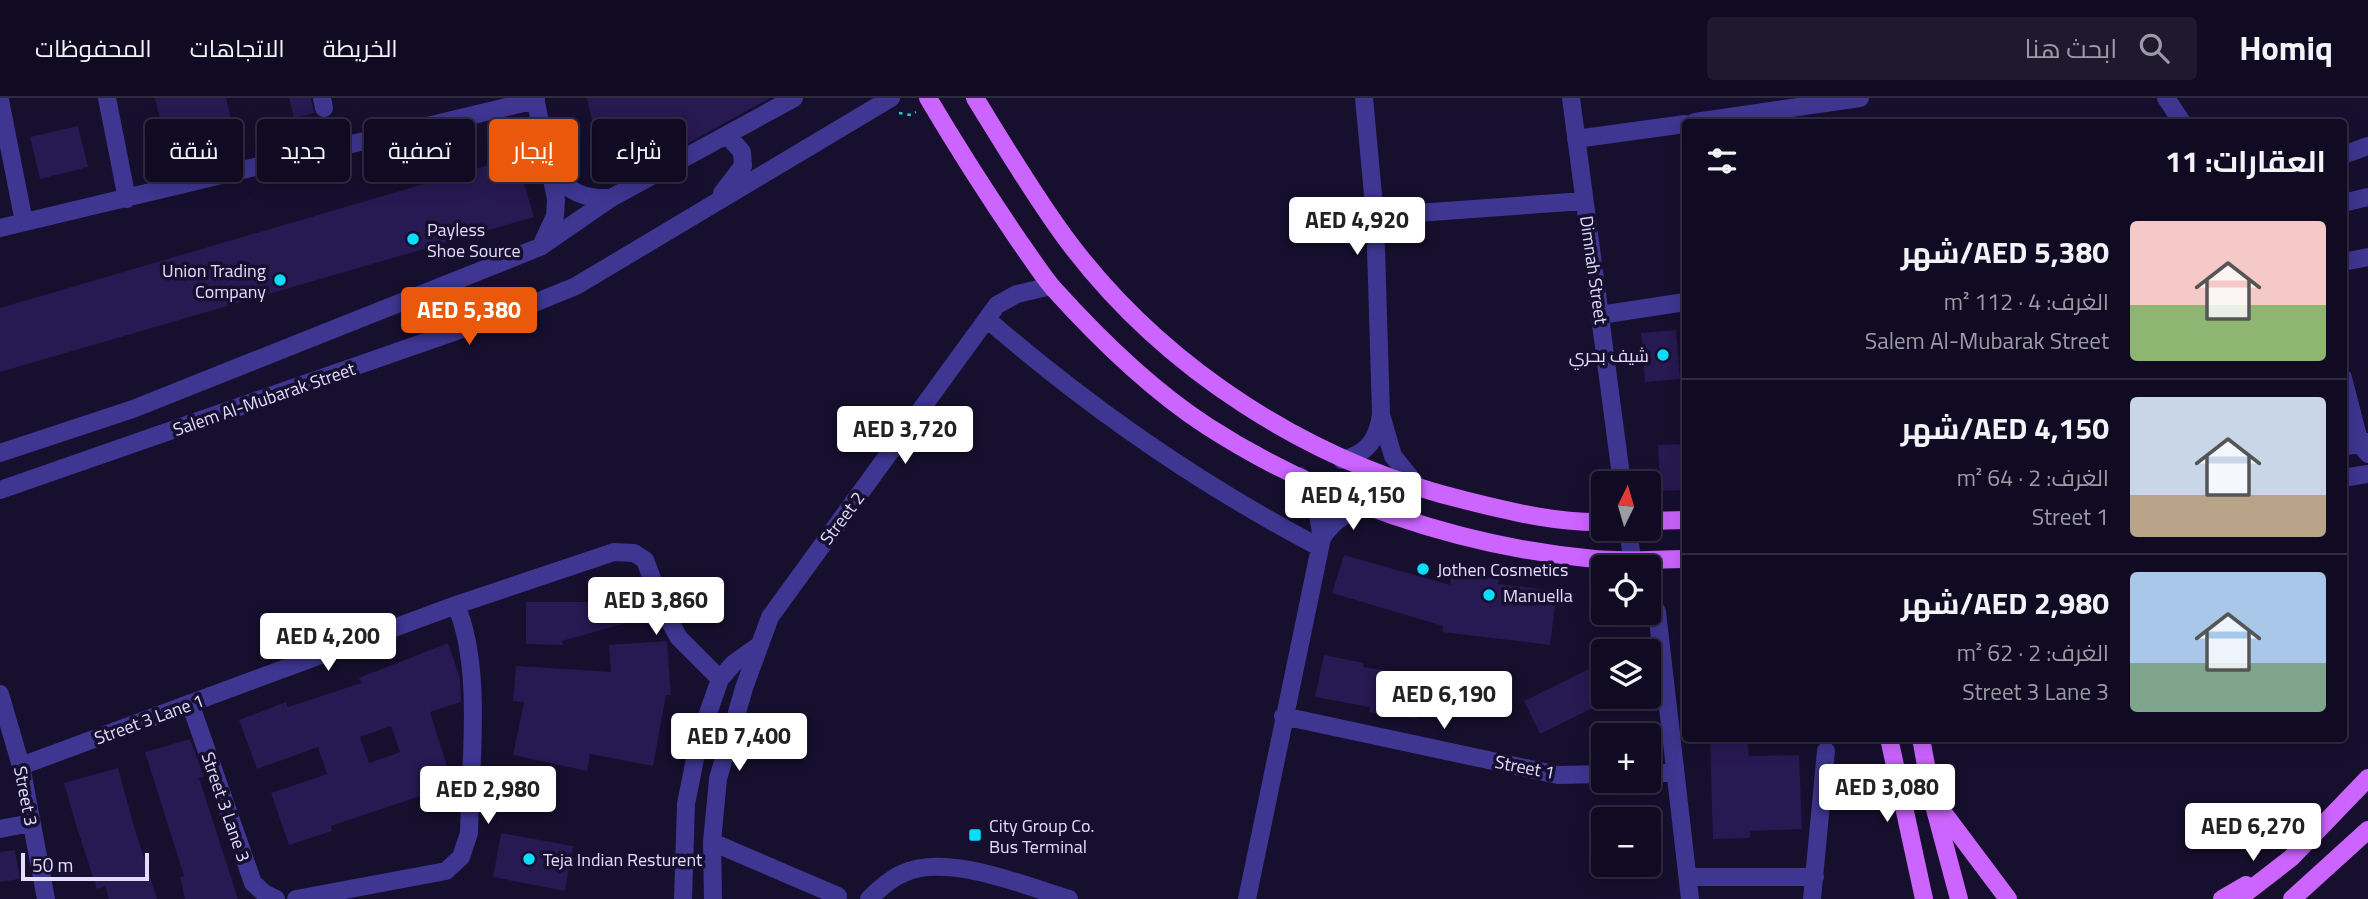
<!DOCTYPE html>
<html lang="ar">
<head>
<meta charset="utf-8">
<style>
	:root { --surface:#100b22; --page:#1e192f; --text:#f1f3f6; --muted:#9c9ba5; --line:#302b40; --accent:#ea580c }
	body { margin:0; font-family:"Titillium Web",Cairo,sans-serif; background:var(--page); color:var(--text); direction:rtl; height:100vh; display:flex; flex-direction:column; font-size:26px; white-space:nowrap }
	* { box-sizing:border-box; margin:0 }
	p { font-size:23px; color:var(--muted) }
	.icon { flex:none; width:38px; height:38px; fill:none; stroke:currentColor; stroke-width:2; stroke-linecap:round; stroke-linejoin:round }
	.map { position:relative; flex:1; overflow:hidden; direction:ltr }
	.drawer { position:absolute; left:1682px; top:21px; width:665px; height:623px; display:flex; flex-direction:column; background:var(--surface); border-radius:7px; box-shadow:0 4px 18px #0003,0 0 0 2px var(--line); direction:rtl }
	.drawer>* { flex:none }
	.hud { position:absolute; left:21px; top:21px; width:665px; height:63px; direction:rtl; display:flex; gap:14px }
	.needle { width:46px; rotate:5deg }
	.fabs { position:absolute; left:1591px; top:373px; display:grid; gap:14px }
	.fabs a { display:grid; place-items:center; width:70px; height:70px; border-radius:7px; background:var(--surface); box-shadow:0 4px 18px #0003,0 0 0 2px var(--line); font-size:35px }
	.scale { position:absolute; left:21px; bottom:18px; width:128px; box-sizing:border-box; padding-left:7px; border:4px solid #e2ddff; border-top:0; font-size:19px; line-height:24px; white-space:nowrap; color:#e2ddff; -webkit-text-stroke:5px #160f2e; paint-order:stroke }
	.price { position:absolute; translate:-50% -60px; padding:0 16px; border-radius:7px; background:#fff; color:#222; font-size:23px; line-height:46px; filter:drop-shadow(0 2px 4px #0008) }
	.price::after { content:''; position:absolute; left:50%; top:42px; width:21px; height:16px; margin-left:-10px; background:inherit; clip-path:polygon(0 0,100% 0,50% 100%) }
	.price.selected { background:var(--accent); color:#fff }
	ul { padding:0; list-style:none }
	li { display:flex; align-items:center; gap:21px; height:175px; padding:0 21px }
	li+li { border-top:2px solid var(--line) }
	li span { display:grid; place-items:center; flex:none; width:196px; height:140px; border-radius:7px; color:#555 }
	li>.icon { margin-inline-start:auto }
	span .icon { width:84px; height:84px; fill:#fffc; stroke-width:1 }
	li b { font-size:30px }
	h2 { display:flex; justify-content:space-between; align-items:center; height:84px; padding:0 21px; font-size:30px }
	.chip { padding:0 24px; border-radius:7px; background:var(--surface); box-shadow:0 4px 18px #0003,0 0 0 2px var(--line); font-size:24px; line-height:63px }
	.chip.selected { background:var(--accent); color:#fff }
	header { display:flex; align-items:center; gap:42px; box-sizing:border-box; height:98px; padding:0 35px; background:var(--surface); border-bottom:2px solid var(--line) }
	header strong { font-size:33px }
	nav { display:flex; gap:38px; margin-inline-start:auto; font-size:24px }
	.search { width:490px; height:63px; background:var(--page); display:flex; align-items:center; gap:18px; box-sizing:border-box; padding:0 24px; border-radius:7px; color:var(--muted); font-size:26px }
	.map>svg:first-child { display:block }
	.building { fill:#271951; fill-rule:evenodd }
	.lines { fill:none; stroke-linecap:round; stroke-linejoin:round }
	.path { stroke:#25cac8; stroke-width:2.5; stroke-dasharray:3.5 5; stroke-linecap:butt }
	.minor { stroke:#3e3691; stroke-width:18 }
	.major { stroke:#cc64ff; stroke-width:18 }
	.poi-dot { fill:#09dcff; stroke:#160f2e; stroke-width:2.5 }
	.labels { text-anchor:middle; dominant-baseline:central; stroke-width:7; stroke-linejoin:round; paint-order:stroke }
	.poi-label { font-size:18px; fill:#e2ddff; stroke:#160f2e; text-anchor:start }
	.street-label { font-size:18px; fill:#e2ddff; stroke:#160f2e }
</style>
</head>
<body>
<header>
<strong>Homiq</strong>
<div class="search"><svg class="icon" aria-label="search" viewBox="0 0 24 24"><circle cx="10" cy="10" r="6"/><path d="M15 15l6 6"/></svg>ابحث هنا</div>
<nav><a>الخريطة</a><a>الاتجاهات</a><a>المحفوظات</a></nav>
</header>
<div class="map">
<svg width="2368" height="801" viewBox="0 0 2368 801">
	<rect width="100%" height="100%" fill="#160f2e"/>
	<path class="building" d="M 155,0 L 226,0 L 235,39 L 168,55 Z
		M 289,0 L 311,0 L 314,15 L 294,20 Z
		M 587,0 L 770,0 L 674,53 L 606,84 Z
		M 78,28 L 88,69 L 40,81 L 30,39 Z
		M 516,59 L 534,119 L 0,274 L 0,210 Z
		M 1676,232 L 1680,281 L 1645,284 L 1641,235 Z
		M 1685,346 L 1685,392 L 1660,393 L 1658,347 Z
		M 1344,457 L 1450,487 L 1452,473 L 1499,481 L 1498,486 L 1557,493 L 1550,547 L 1442,534 L 1443,528 L 1332,495 Z
		M 639,479 L 654,517 L 562,543 L 563,547 L 526,546 L 526,504 L 603,504 L 599,490 Z
		M 667,543 L 671,597 L 666,597 L 653,668 L 590,656 L 587,673 L 513,657 L 524,604 L 513,603 L 516,568 L 611,574 L 609,547 Z
		M 448,545 L 460,580 L 461,604 L 430,614 L 453,687 L 331,728 L 332,733 L 289,747 L 271,695 L 327,676 L 318,649 L 257,671 L 239,622 L 286,604 L 288,609 L 361,585 L 359,580 ZM 391,628 L 400,654 L 369,665 L 360,639 Z
		M 1324,557 L 1364,565 L 1363,569 L 1424,578 L 1417,621 L 1369,614 L 1370,609 L 1315,599 Z
		M 1603,564 L 1603,605 L 1540,636 L 1524,603 Z
		M 1710,640 L 1747,640 L 1749,658 L 1799,657 L 1802,731 L 1750,733 L 1750,740 L 1713,741 Z
		M 190,641 L 204,679 L 199,680 L 238,801 L 185,801 L 180,779 L 184,778 L 145,654 Z
		M 118,670 L 133,725 L 157,801 L 109,801 L 105,788 L 97,791 L 76,727 L 64,685 Z
		M 501,735 L 573,748 L 565,793 L 493,779 Z
		M 15,752 L 20,781 L 0,784 L 0,754 Z"/>
	<g class="lines">
		<path class="path" d="M 899,15 L 911,17 L 916,14"/>
		<path class="minor" d="M 107,0 L 127,101
			M 322,0 L 324,10
			M 535,0 L 556,101 L 555,118 L 542,146
			M 1571,0 L 1622,385
			M 2166,0 L 2182,24
			M 0,2 L 24,124
			M 1695,24 L 1860,0
			M 1576,41 L 1685,26
			M 2343,57 L 2368,48
			M 553,71 C 566,95 586,101 611,100
			M 722,95 L 743,68 L 742,54 L 727,37
			M 2343,105 L 2368,99
			M 1375,118 L 1584,103
			M 0,130 L 536,2
			M 2343,164 L 2368,159
			M 1600,217 L 1685,204
			M 988,222 C 1091,311 1199,386 1319,449
			M 2343,280 L 2360,346 L 2368,356
			M 1382,320 L 1393,358 L 1418,389
			M 2343,349 L 2368,344
			M 0,355 L 133,311 L 540,149 L 611,100 L 794,0
			M 1342,362 C 1367,356 1378,341 1381,316 L 1375,118 L 1364,0
			M 2343,380 L 2368,376
			M 0,392 L 517,212 L 576,188 L 891,0
			M 1628,430 L 1632,461
			M 1322,440 C 1334,421 1350,412 1373,409
			M 1648,498 L 1657,514 L 1690,801
			M 0,596 L 21,668 L 46,801
			M 190,605 L 253,785 L 264,795 L 276,801
			M 1283,618 L 1558,677 L 1603,676
			M 21,668 L 456,507 L 614,454 L 634,455 L 645,462 L 665,515 L 679,540 L 720,581
			M 1648,675 L 1674,675
			M 0,731 L 31,725
			M 712,744 L 838,798
			M 1688,779 L 1815,779
			M 296,801 L 446,773 L 461,759 L 469,735 C 470,666 483,570 456,507
			M 683,801 L 686,706 L 699,641 L 720,581 L 734,565 L 758,548
			M 713,801 L 712,744 L 718,681 L 744,590 L 770,519 L 997,207 L 1017,196 L 1051,188
			M 869,801 C 879,791 891,780 904,775 C 948,755 1025,788 1069,801
			M 1247,801 L 1322,440 L 1315,400 L 1300,378
			M 1812,801 L 1826,653"/>
		<path class="major" d="M 928,0 C 957,49 987,96 1019,143 C 1030,158 1041,176 1053,190 C 1099,241 1150,291 1207,328 C 1320,401 1461,449 1595,461 C 1625,464 1656,461 1685,461
			M 975,0 C 1004,47 1032,94 1064,138 C 1161,270 1310,365 1468,403 C 1513,414 1556,425 1603,424
			M 1648,423 L 1685,422
			M 1889,640 L 1924,801
			M 1921,640 L 1932,700 L 1959,801
			M 1939,709 L 2008,801
			M 2222,801 L 2246,787
			M 2238,801 L 2291,760 L 2368,680
			M 2292,801 L 2368,732"/>
	</g>
	<g class="poi-dot">
		<circle cx="413" cy="141" r="7"/>
		<circle cx="280" cy="182" r="7"/>
		<circle cx="1663" cy="257" r="7"/>
		<circle cx="1423" cy="471" r="7"/>
		<circle cx="1489" cy="497" r="7"/>
		<rect x="968" y="730" width="14" height="14" rx="3.5"/>
		<circle cx="529" cy="761" r="7"/>
	</g>
	<g class="labels">
		<g class="poi-label">
			<text x="427" y="131">Payless<tspan x="427" dy="21">Shoe Source</tspan></text>
			<text x="266" y="172" text-anchor="end">Union Trading<tspan x="266" dy="21">Company</tspan></text>
			<text x="1649" y="257" text-anchor="end">شيف بحري</text>
			<text x="1437" y="471">Jothen Cosmetics</text>
			<text x="1503" y="497">Manuella</text>
			<text x="989" y="727">City Group Co.<tspan x="989" dy="21">Bus Terminal</tspan></text>
			<text x="543" y="761">Teja Indian Resturent</text>
		</g>
		<g class="street-label">
			<text transform="translate(1594 172) rotate(82)">Dimnah Street</text>
			<text transform="translate(264 301) rotate(-19)">Salem Al-Mubarak Street</text>
			<text transform="translate(842 420) rotate(-53)">Street 2</text>
			<text transform="translate(149 621) rotate(-20)">Street 3 Lane 1</text>
			<text transform="translate(1525 669) rotate(11)">Street 1</text>
			<text transform="translate(26 698) rotate(79)">Street 3</text>
			<text transform="translate(226 709) rotate(71)">Street 3 Lane 3</text>
		</g>
	</g>
</svg>
<div class="fabs">
<a><svg class="needle" viewBox="-14 -14 28 28"><path d="M0-13l5 13h-10z" fill="#e53935"/><path d="M0 13l5-13h-10z" fill="#9c9ba5"/></svg></a>
<a><svg class="icon" aria-label="locate" viewBox="0 0 24 24"><circle cx="12" cy="12" r="6"/><path d="M12 2v4M12 18v4M2 12h4M18 12h4"/></svg></a>
<a><svg class="icon" aria-label="layers" viewBox="0 0 24 24"><path d="M12 4l9 5-9 5-9-5zM3 14l9 5 9-5"/></svg></a>
<a>+</a>
<a>−</a>
</div>
<div class="scale">50 m</div>
<b class="price" style="left:1357px;top:159px">AED 4,920</b>
<b class="price selected" style="left:469px;top:249px">AED 5,380</b>
<b class="price" style="left:905px;top:368px">AED 3,720</b>
<b class="price" style="left:1353px;top:434px">AED 4,150</b>
<b class="price" style="left:656px;top:539px">AED 3,860</b>
<b class="price" style="left:328px;top:575px">AED 4,200</b>
<b class="price" style="left:1444px;top:633px">AED 6,190</b>
<b class="price" style="left:739px;top:675px">AED 7,400</b>
<b class="price" style="left:1887px;top:726px">AED 3,080</b>
<b class="price" style="left:488px;top:728px">AED 2,980</b>
<b class="price" style="left:2253px;top:765px">AED 6,270</b>
<div class="hud">
<a class="chip">شراء</a>
<a class="chip selected">إيجار</a>
<a class="chip">تصفية</a>
<a class="chip">جديد</a>
<a class="chip">شقة</a>
</div>
<section class="drawer">
<h2>العقارات: 11<svg class="icon" aria-label="filters" viewBox="0 0 24 24"><path d="M4 7h16M4 17h16"/><circle cx="9" cy="7" r="2"/><circle cx="15" cy="17" r="2"/></svg></h2>
<ul>
<li><span style="background:linear-gradient(#f6c9c9 60%,#8fb573 0)"><svg class="icon" aria-label="home" viewBox="0 0 24 24"><path d="M3 11l9-7 9 7M6 9v11h12V9"/></svg></span><div><b>AED 5,380/شهر</b><p>الغرف: 4 · 112 m²</p><p>Salem Al-Mubarak Street</p></div></li>
<li><span style="background:linear-gradient(#c9d6e8 70%,#b9a48a 0)"><svg class="icon" aria-label="home" viewBox="0 0 24 24"><path d="M3 11l9-7 9 7M6 9v11h12V9"/></svg></span><div><b>AED 4,150/شهر</b><p>الغرف: 2 · 64 m²</p><p>Street 1</p></div></li>
<li><span style="background:linear-gradient(#a9c7e8 65%,#7fa58c 0)"><svg class="icon" aria-label="home" viewBox="0 0 24 24"><path d="M3 11l9-7 9 7M6 9v11h12V9"/></svg></span><div><b>AED 2,980/شهر</b><p>الغرف: 2 · 62 m²</p><p>Street 3 Lane 3</p></div></li>
</ul>
</section>
</div>
</body>
</html>
